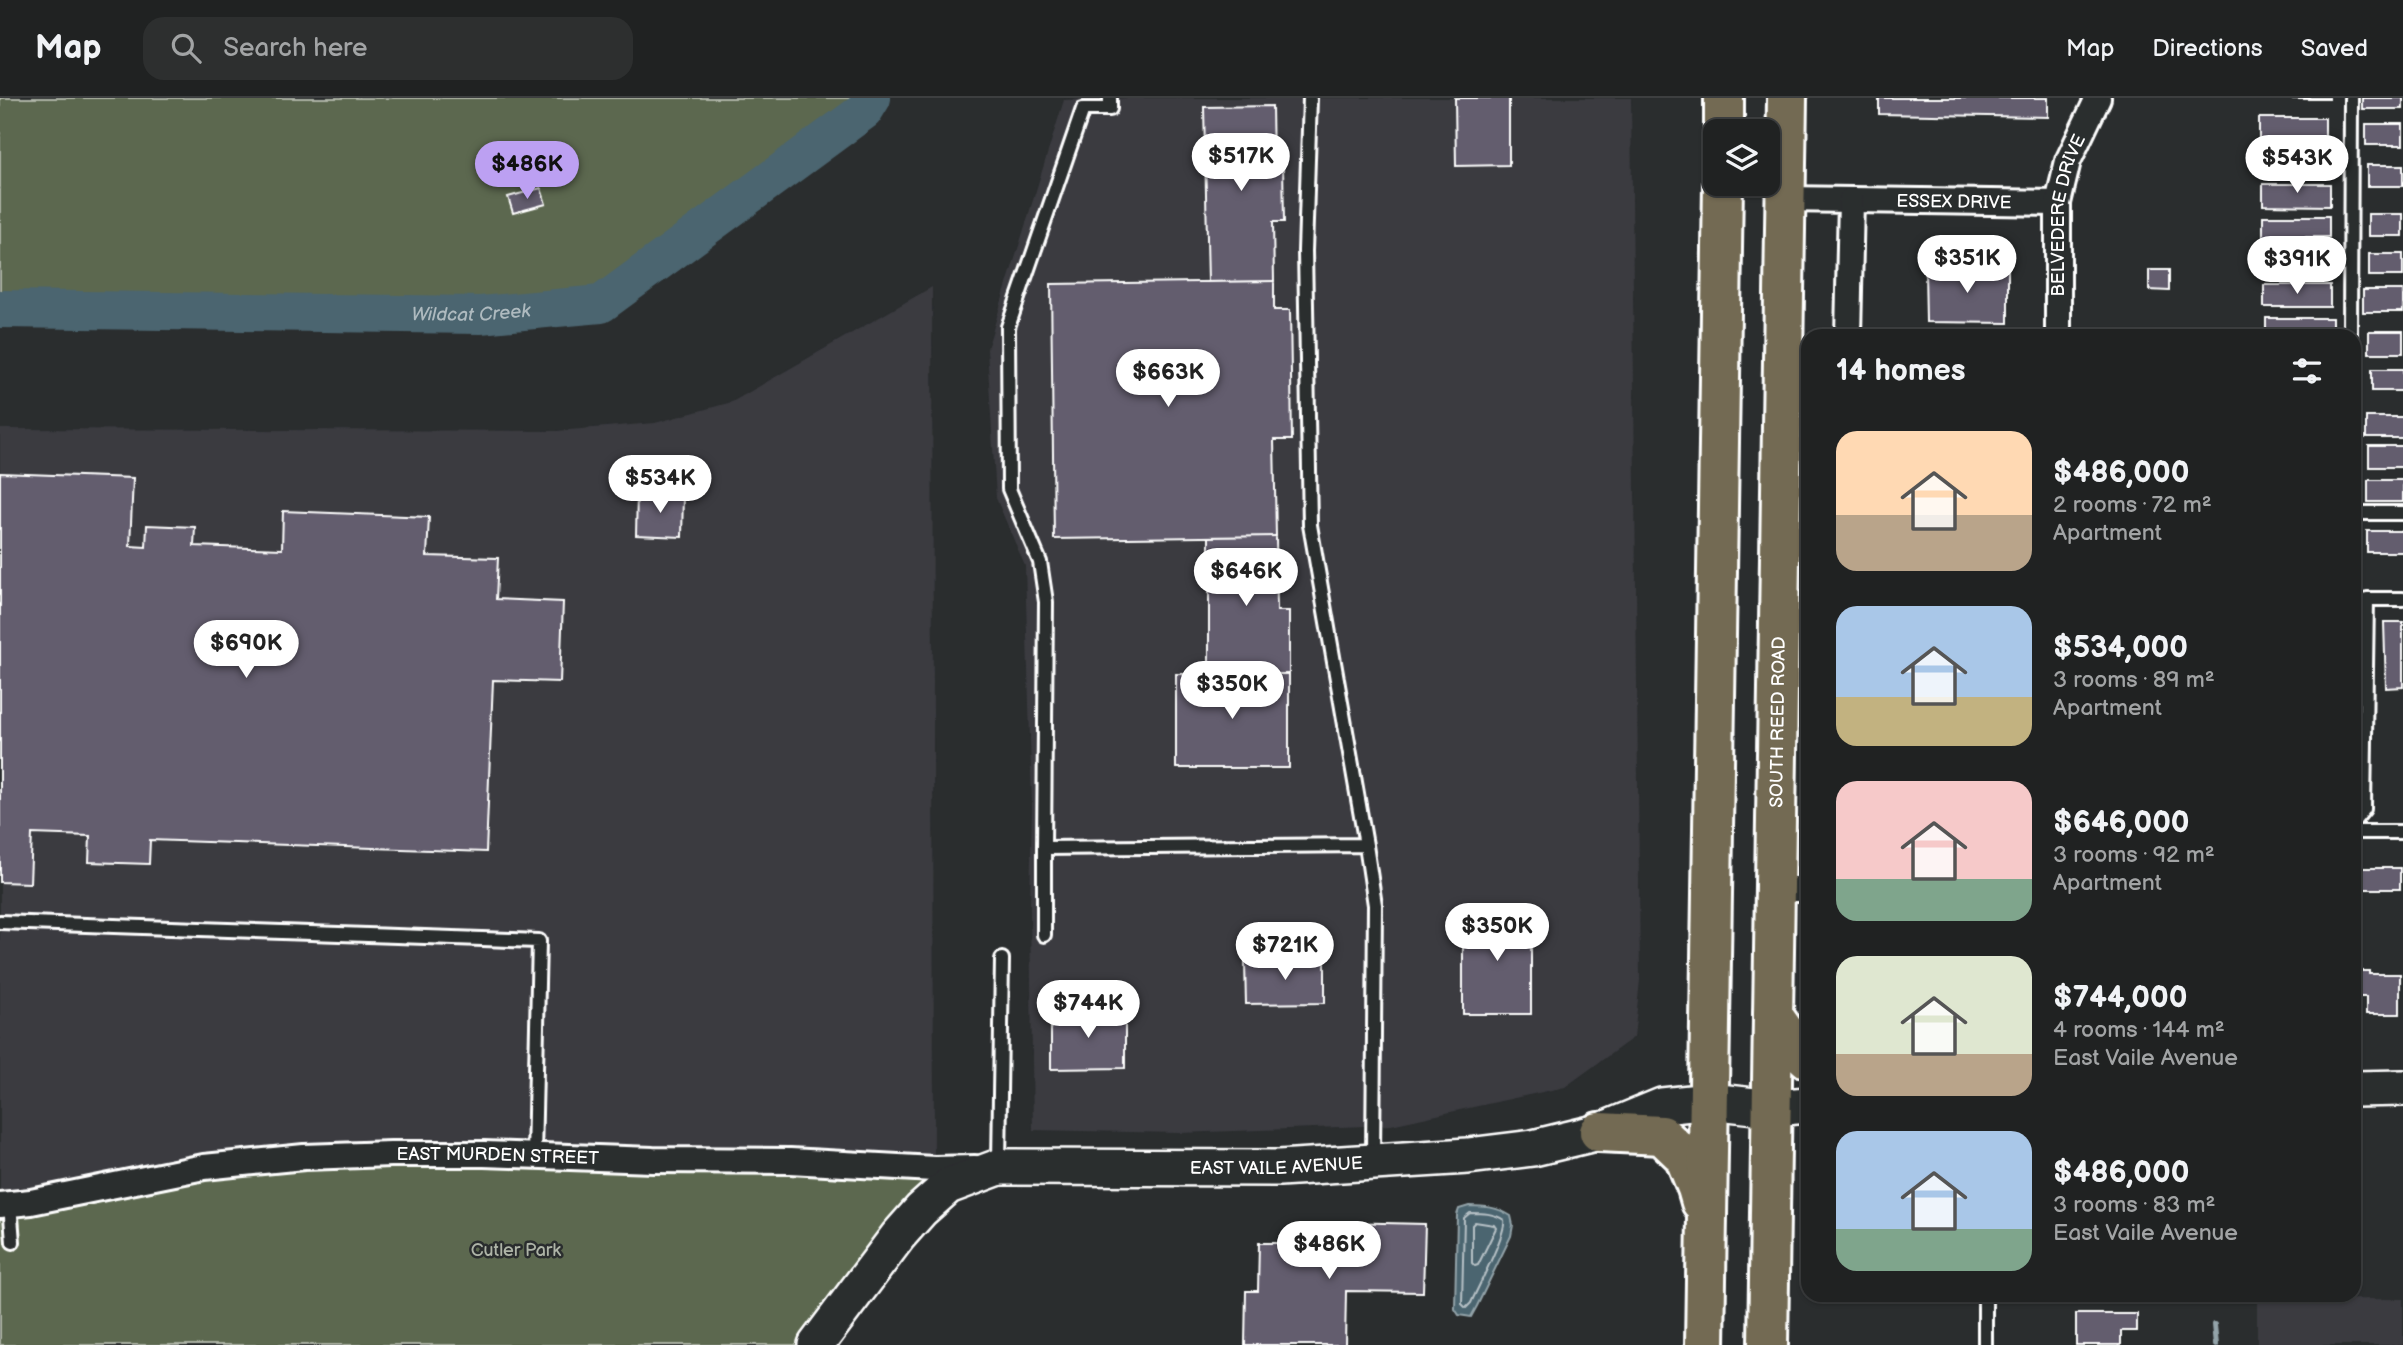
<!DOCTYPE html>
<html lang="en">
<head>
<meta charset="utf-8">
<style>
	:root { --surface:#202222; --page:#2d2f2f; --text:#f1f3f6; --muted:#a2a4a5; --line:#3d3f40; --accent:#bca0f2 }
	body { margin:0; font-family:"Balsamiq Sans",sans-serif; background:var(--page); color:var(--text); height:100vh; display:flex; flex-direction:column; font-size:26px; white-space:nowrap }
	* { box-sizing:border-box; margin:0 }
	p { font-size:23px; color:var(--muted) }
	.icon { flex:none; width:38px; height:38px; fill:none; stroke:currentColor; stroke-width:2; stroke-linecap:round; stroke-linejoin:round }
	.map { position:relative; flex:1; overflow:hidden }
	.drawer { position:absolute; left:1801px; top:231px; width:560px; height:973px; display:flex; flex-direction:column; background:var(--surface); border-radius:21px; box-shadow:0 2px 5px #0004,0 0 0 2px var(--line) }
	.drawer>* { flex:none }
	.fabs { position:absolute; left:1703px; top:21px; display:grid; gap:14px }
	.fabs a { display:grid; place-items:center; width:77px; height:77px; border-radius:14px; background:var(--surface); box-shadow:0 2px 5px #0004,0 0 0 2px var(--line); font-size:35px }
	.price { position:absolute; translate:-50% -60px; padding:0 16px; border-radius:24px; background:#fff; color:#222; font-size:23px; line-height:46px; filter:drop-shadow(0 2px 4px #0008) }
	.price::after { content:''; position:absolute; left:50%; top:42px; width:21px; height:16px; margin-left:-10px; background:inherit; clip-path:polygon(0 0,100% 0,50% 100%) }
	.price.on { background:var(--accent); color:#111 }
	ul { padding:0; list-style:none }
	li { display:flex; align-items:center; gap:21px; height:175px; padding:0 35px }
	li span { display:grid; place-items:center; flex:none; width:196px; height:140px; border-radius:21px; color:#555 }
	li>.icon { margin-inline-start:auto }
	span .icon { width:84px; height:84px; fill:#fffc; stroke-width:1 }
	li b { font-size:30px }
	h2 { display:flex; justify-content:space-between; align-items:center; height:84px; padding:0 35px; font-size:30px }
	header { display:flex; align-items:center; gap:42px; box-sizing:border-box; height:98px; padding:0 35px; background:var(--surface); border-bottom:2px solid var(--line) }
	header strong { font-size:33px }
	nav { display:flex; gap:38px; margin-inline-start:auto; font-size:24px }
	.search { width:490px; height:63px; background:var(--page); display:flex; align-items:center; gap:18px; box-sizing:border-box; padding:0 24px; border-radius:21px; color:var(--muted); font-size:26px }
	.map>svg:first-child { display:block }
	.built { fill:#3b3b41 }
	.green { fill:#5c684f; stroke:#aeb4a7; stroke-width:2 }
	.water { fill:#4b6570; stroke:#93a3a9; stroke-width:2 }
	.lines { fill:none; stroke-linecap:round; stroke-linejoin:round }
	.shore { stroke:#b7c1c6; stroke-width:2 }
	.stream { stroke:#93a3a9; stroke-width:6 }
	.river { stroke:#4b6570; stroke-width:38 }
	.building { fill:#635d6e; stroke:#fff; stroke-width:2 }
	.lane-casing { stroke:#fff; stroke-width:18 }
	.street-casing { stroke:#fff; stroke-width:30 }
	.secondary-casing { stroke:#fff; stroke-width:40 }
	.primary-casing { stroke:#fff; stroke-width:44 }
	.lane { stroke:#2a2d2e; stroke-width:12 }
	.street { stroke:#2a2d2e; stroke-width:24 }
	.secondary { stroke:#2a2d2e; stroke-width:35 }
	.primary { stroke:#736b52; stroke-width:38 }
	.labels { text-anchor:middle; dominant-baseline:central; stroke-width:5; stroke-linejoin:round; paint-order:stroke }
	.street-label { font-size:18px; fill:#fff; stroke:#2a2d2e }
	.park-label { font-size:18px; fill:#aeb4a7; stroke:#2a2d2e }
	.water-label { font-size:19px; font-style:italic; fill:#aebabf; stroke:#2a2d2e }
</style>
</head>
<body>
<header>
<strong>Map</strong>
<div class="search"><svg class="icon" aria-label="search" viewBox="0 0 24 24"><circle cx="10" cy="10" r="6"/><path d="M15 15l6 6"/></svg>Search here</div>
<nav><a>Map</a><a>Directions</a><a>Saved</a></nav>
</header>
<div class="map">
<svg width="2403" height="1247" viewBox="0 0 2403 1247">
	<rect width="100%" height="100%" fill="#2a2d2e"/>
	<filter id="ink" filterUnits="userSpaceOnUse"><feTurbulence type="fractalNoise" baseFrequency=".0143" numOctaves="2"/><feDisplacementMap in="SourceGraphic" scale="14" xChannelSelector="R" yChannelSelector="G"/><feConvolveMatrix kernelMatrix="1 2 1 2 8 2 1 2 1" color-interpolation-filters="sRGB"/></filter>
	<g filter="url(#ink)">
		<path class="built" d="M 1128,0 L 1631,0 L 1640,882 L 1634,939 L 1565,989 L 1391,1027 L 1180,1035 L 1033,1032 L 1030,809 L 1032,708 L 1025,468 L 996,400 L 987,251 L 1064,2 Z
			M 932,189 L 934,1071 L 0,1107 L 0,331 L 557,333 L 655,325 L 732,304 Z
			M 2403,1201 L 2403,1247 L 2257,1247 L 2257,1202 Z"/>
		<path class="green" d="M 0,0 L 872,0 L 864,13 L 601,206 L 480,217 L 0,211 Z
			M 304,1059 L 971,1079 L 816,1247 L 0,1247 L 0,1107 Z"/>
		<path class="water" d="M 1469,1108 C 1485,1108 1497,1109 1511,1118 L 1513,1127 L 1511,1138 L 1477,1208 L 1471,1219 L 1459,1217 L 1455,1211 L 1457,1117 L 1459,1111 Z"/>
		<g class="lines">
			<path class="shore" d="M 1470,1115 C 1482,1115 1494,1115 1504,1122 C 1507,1134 1478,1189 1471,1205 L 1466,1210 L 1462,1206 L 1464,1120 Z
				M 1475,1124 L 1494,1127 L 1496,1130 L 1478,1167 L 1475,1168 L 1472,1165 L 1472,1127 Z"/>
			<path class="stream" d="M 2214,1227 L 2216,1247"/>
			<path class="river" id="s1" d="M 0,211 L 480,217 L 601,206 L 864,13 L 872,0"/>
		</g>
		<path class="building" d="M 1455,0 L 1509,0 L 1509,67 L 1456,68 Z
			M 1879,0 L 2048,0 L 2048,19 L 1879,16 Z
			M 2263,0 L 2329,0 L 2329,1 L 2263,1 Z
			M 2362,0 L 2403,0 L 2403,11 L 2362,11 Z
			M 1272,8 L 1273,65 L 1283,65 L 1284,124 L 1273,124 L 1274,183 L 1208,184 L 1204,9 Z
			M 2259,20 L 2325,20 L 2325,41 L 2259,41 Z
			M 2366,26 L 2403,26 L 2403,47 L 2366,47 Z
			M 2260,48 L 2326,48 L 2326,69 L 2260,69 Z
			M 2367,67 L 2403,67 L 2403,88 L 2367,88 Z
			M 2263,86 L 2330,86 L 2330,108 L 2263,107 Z
			M 541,90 L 546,106 L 513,115 L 508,99 Z
			M 2368,116 L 2403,116 L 2403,138 L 2368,138 Z
			M 2263,118 L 2329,118 L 2329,139 L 2263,139 Z
			M 2262,150 L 2328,150 L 2328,171 L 2262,171 Z
			M 2369,156 L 2403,156 L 2403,178 L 2369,178 Z
			M 2008,170 L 2008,225 L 1926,224 L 1925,171 Z
			M 2149,172 L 2169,172 L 2169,193 L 2149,192 Z
			M 1274,183 L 1274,212 L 1290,212 L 1292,342 L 1274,342 L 1276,438 L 1054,441 L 1051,186 Z
			M 2264,187 L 2330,187 L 2330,209 L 2264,209 Z
			M 2363,192 L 2403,192 L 2403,214 L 2363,214 Z
			M 2266,220 L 2332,220 L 2332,238 L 2266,238 Z
			M 2369,233 L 2403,233 L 2403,255 L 2369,255 Z
			M 2372,271 L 2403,271 L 2403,293 L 2372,293 Z
			M 2366,319 L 2403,319 L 2403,340 L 2366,340 Z
			M 2369,348 L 2403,348 L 2403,369 L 2369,369 Z
			M 0,375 L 133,380 L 130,448 L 146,449 L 147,427 L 195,429 L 194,448 L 282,451 L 283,413 L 429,419 L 427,458 L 498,460 L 496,501 L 563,504 L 560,584 L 493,582 L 486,754 L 150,742 L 149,766 L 89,764 L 90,738 L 32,736 L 30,785 L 0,784 Z
			M 2368,382 L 2403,382 L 2403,404 L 2368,404 Z
			M 637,395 L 683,397 L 682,439 L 636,437 Z
			M 2367,433 L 2403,433 L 2403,454 L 2367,454 Z
			M 1276,438 L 1277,513 L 1289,513 L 1289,576 L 1209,576 L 1209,439 Z
			M 2384,524 L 2403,524 L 2403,589 L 2386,590 Z
			M 1176,576 L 1289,576 L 1289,670 L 1176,670 Z
			M 2354,770 L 2400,770 L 2400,791 L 2354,791 Z
			M 1463,815 L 1531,815 L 1531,916 L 1463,916 Z
			M 1325,863 L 1325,905 L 1246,906 L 1245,864 Z
			M 2354,873 L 2369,873 L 2369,876 L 2400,876 L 2400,916 L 2366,916 L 2366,899 L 2354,899 Z
			M 1051,912 L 1125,913 L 1125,970 L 1051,971 Z
			M 1341,1124 L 1425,1126 L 1423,1194 L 1346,1193 L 1345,1247 L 1245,1247 L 1246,1193 L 1258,1193 L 1259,1145 L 1283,1145 L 1284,1138 L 1310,1138 L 1310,1146 L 1340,1147 Z
			M 2043,1197 L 2163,1197 L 2163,1200 L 2043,1200 Z
			M 2076,1216 L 2137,1216 L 2137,1233 L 2121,1233 L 2121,1247 L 2076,1247 Z"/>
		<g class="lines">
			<defs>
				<path id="lane" d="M 1110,0 L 1110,11 L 1083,11 L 1008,229 L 1009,391 L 1040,464 L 1046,504 L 1044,750 L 1366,747
					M 1310,0 L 1305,153 L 1310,427 L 1366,747 L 1375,807 L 1373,1062
					M 2350,238 L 2351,0
					M 2354,385 L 2355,415 L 2403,415
					M 2354,723 L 2364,711 L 2367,501 L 2403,501
					M 2354,734 L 2403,734
					M 0,824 L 539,843 L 534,1058
					M 1044,837 L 1044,750
					M 999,1065 L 1002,861
					M 10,1106 L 13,1144
					M 1985,1247 L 1985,1197"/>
				<g id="street">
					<path id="s2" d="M 1784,101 L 2058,105"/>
					<path d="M 1848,238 L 1851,102"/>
					<path id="s3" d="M 2058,238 L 2058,105 L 2068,63 L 2098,0"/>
					<path d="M 1774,791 L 1808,791"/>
					<path id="s4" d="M 0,1107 L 31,1104 L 204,1069 L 304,1059 L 391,1056 L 484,1056 L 653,1062 L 790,1063 L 934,1071 L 975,1070"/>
				</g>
				<g id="secondary">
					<path d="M 2354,991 L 2403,990"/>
					<path id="s5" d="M 816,1247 L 898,1138 L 921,1112 L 948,1088 L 999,1069 L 1279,1070 L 1468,1058 L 1533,1050 L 1599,1034 L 1662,1008 L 1710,1003 L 1772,1010 L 1808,1007"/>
				</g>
				<g id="primary">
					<path d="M 1724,33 L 1724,0"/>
					<path d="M 1773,917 L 1796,950 L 1808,961"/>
					<path d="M 1599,1034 L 1662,1037 L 1684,1058 L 1697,1090 L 1701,1104"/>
					<path d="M 1705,1247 L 1723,86"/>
					<path id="s6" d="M 1768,1247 L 1787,0"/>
				</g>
			</defs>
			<use href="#lane" class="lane-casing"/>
			<use href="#street" class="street-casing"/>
			<use href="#secondary" class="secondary-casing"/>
			<use href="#primary" class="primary-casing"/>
			<use href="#lane" class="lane"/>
			<use href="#street" class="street"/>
			<use href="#secondary" class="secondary"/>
			<use href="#primary" class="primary"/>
		</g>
	</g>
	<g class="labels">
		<g class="street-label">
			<text stroke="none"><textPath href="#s2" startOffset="170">ESSEX DRIVE</textPath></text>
			<text stroke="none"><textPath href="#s3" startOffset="122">BELVEDERE DRIVE</textPath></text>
			<text stroke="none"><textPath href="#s6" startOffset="623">SOUTH REED ROAD</textPath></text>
			<text stroke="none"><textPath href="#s4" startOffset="502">EAST MURDEN STREET</textPath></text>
			<text stroke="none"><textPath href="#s5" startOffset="539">EAST VAILE AVENUE</textPath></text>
		</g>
		<g class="park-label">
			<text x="516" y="1152">Cutler Park</text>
		</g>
		<g class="water-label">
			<text stroke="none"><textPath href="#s1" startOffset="471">Wildcat Creek</textPath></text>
		</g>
	</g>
</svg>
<div class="fabs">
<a><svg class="icon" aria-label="layers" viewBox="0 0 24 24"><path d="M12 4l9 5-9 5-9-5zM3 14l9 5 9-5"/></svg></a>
</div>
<b class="price" style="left:1241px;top:95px">$517K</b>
<b class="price" style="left:2297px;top:97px">$543K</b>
<b class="price on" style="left:527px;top:103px">$486K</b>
<b class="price" style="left:1967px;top:197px">$351K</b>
<b class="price" style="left:2297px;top:198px">$391K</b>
<b class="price" style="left:1168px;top:311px">$663K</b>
<b class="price" style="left:660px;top:417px">$534K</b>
<b class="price" style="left:1246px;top:510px">$646K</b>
<b class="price" style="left:246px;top:582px">$690K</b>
<b class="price" style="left:1232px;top:623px">$350K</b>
<b class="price" style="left:1497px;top:865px">$350K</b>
<b class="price" style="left:1285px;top:884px">$721K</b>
<b class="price" style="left:1088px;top:942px">$744K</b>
<b class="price" style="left:1329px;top:1183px">$486K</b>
<section class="drawer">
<h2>14 homes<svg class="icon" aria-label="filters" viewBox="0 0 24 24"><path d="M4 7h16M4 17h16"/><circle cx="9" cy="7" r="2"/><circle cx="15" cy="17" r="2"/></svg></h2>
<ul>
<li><span style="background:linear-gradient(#ffd9b3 60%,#b9a48a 0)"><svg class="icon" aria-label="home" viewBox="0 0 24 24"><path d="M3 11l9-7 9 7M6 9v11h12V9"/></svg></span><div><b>$486,000</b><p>2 rooms · 72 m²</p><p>Apartment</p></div></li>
<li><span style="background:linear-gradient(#a9c7e8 65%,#c2b280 0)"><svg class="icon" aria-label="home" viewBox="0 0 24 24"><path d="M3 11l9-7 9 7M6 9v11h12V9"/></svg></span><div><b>$534,000</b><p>3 rooms · 89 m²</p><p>Apartment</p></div></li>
<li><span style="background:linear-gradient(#f6c9c9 70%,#7fa58c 0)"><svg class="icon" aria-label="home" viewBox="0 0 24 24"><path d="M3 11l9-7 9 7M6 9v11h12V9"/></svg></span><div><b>$646,000</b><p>3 rooms · 92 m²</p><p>Apartment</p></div></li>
<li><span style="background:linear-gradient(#dfe7d0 70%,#b9a48a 0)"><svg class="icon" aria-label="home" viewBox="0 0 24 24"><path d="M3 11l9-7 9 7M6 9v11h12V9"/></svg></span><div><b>$744,000</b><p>4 rooms · 144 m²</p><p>East Vaile Avenue</p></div></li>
<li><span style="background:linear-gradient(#a9c7e8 70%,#7fa58c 0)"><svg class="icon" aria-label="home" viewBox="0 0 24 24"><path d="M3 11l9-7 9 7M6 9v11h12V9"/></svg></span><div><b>$486,000</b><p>3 rooms · 83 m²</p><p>East Vaile Avenue</p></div></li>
</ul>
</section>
</div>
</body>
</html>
